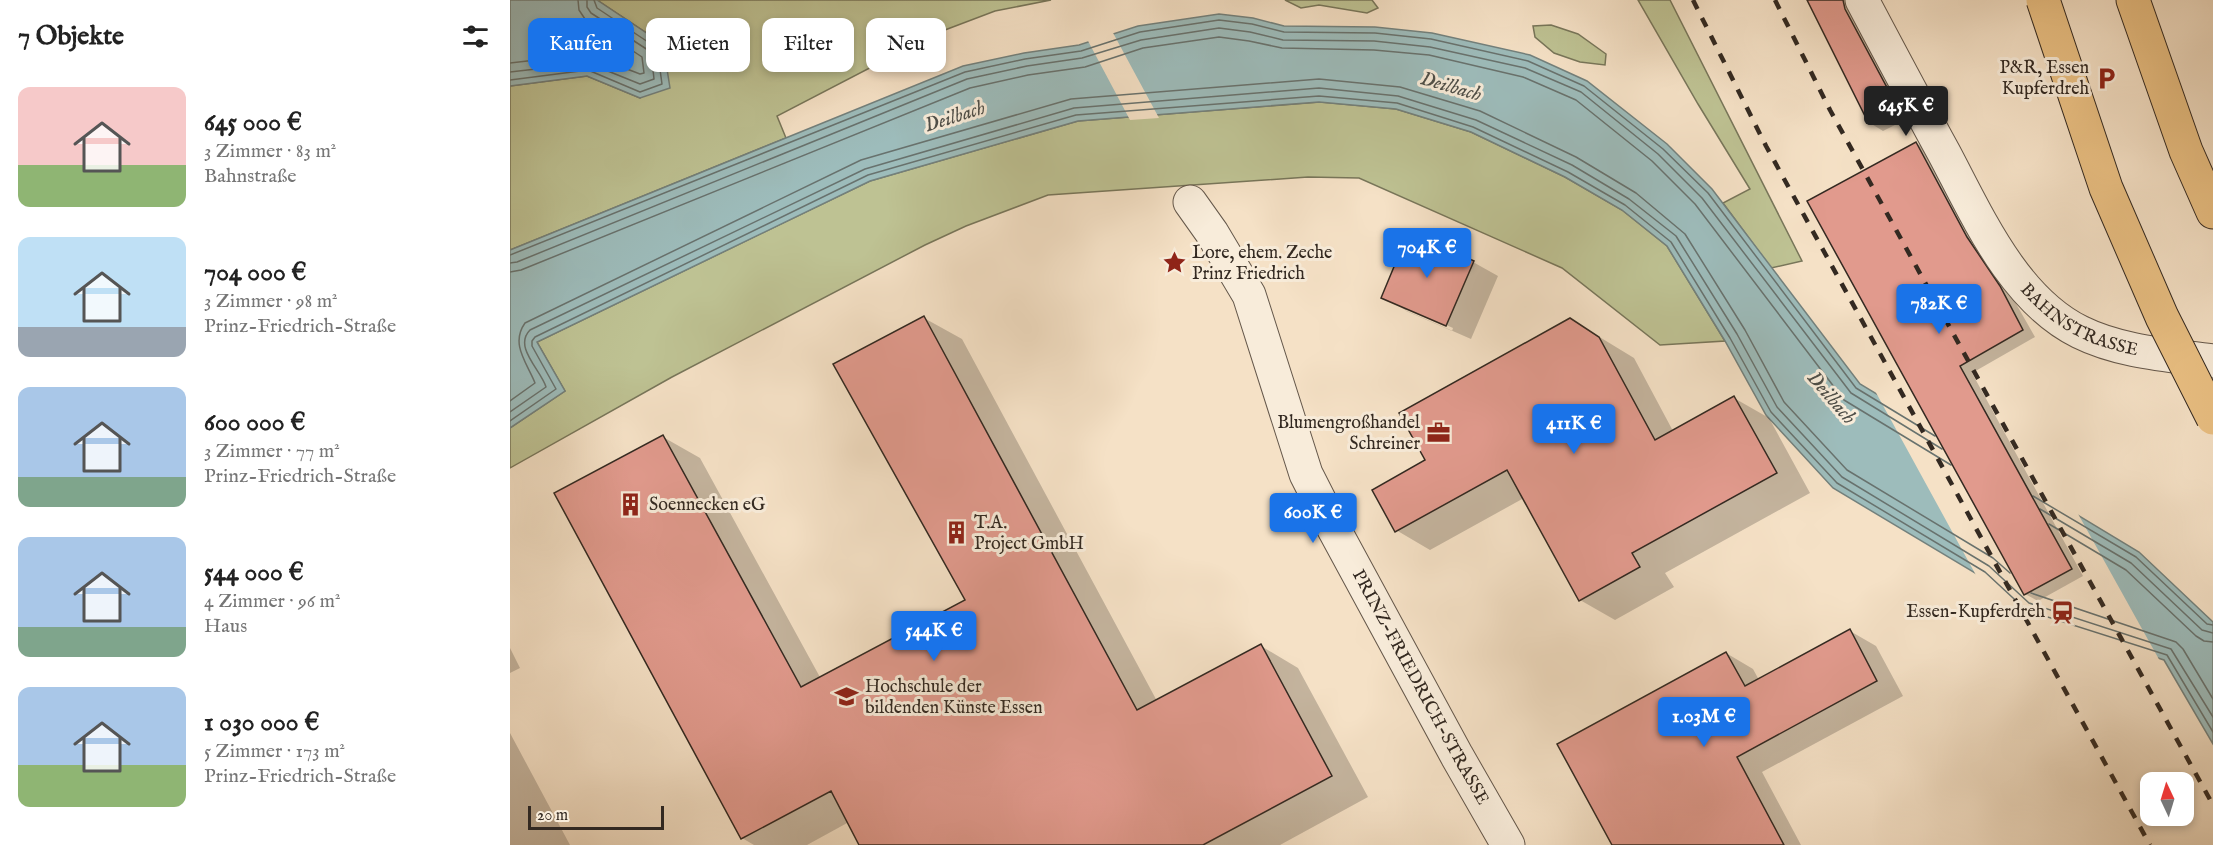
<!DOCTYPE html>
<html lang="de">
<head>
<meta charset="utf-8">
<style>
	:root { --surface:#fff; --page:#f2f2f2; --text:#222; --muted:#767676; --accent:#1a73e8 }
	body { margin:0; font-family:"IM FELL English",serif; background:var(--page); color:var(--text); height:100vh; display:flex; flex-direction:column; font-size:22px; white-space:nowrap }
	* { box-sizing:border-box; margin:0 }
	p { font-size:20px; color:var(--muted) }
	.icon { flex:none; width:33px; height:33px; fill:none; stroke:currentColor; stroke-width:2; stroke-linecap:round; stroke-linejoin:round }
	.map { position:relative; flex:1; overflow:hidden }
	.panel { display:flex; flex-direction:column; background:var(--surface); width:510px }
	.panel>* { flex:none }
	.hud { position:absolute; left:18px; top:18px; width:570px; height:54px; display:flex; gap:12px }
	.needle { width:39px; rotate:356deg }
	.fabs { position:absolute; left:1630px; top:772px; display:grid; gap:12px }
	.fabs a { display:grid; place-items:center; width:54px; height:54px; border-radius:12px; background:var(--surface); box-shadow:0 3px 9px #0003; font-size:30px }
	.scale { position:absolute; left:18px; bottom:15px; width:136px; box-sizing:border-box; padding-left:6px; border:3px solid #332921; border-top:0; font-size:16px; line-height:21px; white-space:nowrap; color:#332921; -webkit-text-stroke:4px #f8ecda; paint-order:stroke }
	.price { position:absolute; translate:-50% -51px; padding:0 14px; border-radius:6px; background:var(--accent); color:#fff; font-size:20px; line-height:39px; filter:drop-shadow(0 2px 3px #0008) }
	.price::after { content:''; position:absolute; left:50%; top:36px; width:18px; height:14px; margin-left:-9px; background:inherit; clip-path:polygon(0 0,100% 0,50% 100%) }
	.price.current { background:#222; color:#fff }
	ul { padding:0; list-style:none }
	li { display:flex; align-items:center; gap:18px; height:150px; padding:0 18px }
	li span { display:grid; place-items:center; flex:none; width:168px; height:120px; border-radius:12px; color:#555 }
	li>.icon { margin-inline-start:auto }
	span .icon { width:72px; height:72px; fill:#fffc; stroke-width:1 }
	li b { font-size:26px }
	h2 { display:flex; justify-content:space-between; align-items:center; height:72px; padding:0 18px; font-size:26px }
	.pill { padding:0 21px; border-radius:12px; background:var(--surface); box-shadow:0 3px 9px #0003; font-size:21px; line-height:54px }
	.pill.current { background:var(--accent); color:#fff }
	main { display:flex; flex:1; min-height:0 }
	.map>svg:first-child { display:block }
	.green { fill:#bec293; stroke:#78765a; stroke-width:1.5 }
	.water { fill:#9dbcbb; stroke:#73817d; stroke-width:1.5 }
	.pier { fill:#f5e1c6 }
	.shadow { fill:#0003; fill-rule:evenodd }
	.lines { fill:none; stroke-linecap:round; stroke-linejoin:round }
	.shore { stroke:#68726e; stroke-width:1.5 }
	.building { fill:#e19a8d; stroke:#332921; stroke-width:1.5 }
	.minor-casing { stroke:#64574a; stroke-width:35 }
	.highway-casing { stroke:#332921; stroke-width:35 }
	.minor { stroke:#f8ecda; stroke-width:33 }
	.highway { stroke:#eac083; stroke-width:33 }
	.rail { stroke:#332921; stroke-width:4.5; stroke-dasharray:10 10; stroke-linecap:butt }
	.highway-bridge-casing { stroke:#332921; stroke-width:35; stroke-linecap:butt }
	.highway-bridge { stroke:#eac083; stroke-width:33 }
	.labels { text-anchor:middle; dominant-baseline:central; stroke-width:6; stroke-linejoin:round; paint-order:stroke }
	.poi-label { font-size:18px; fill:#332921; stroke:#f8ecda; text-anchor:start }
	.street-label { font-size:18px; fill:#332921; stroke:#f8ecda }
	.water-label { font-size:20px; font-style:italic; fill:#4e4e48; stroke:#f8ecda }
</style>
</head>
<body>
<main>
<section class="panel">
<h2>7 Objekte<svg class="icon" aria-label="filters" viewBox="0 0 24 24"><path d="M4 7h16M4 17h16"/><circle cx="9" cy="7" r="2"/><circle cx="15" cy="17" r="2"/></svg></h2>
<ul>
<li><span style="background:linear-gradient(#f6c9c9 65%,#8fb573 0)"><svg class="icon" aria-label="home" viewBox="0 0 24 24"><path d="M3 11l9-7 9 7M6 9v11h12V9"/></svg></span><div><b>645 000 €</b><p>3 Zimmer · 83 m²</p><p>Bahnstraße</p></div></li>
<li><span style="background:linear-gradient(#bfe0f5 75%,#9aa5b1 0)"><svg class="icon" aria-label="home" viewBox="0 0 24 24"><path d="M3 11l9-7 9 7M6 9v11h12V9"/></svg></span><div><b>704 000 €</b><p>3 Zimmer · 98 m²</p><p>Prinz-Friedrich-Straße</p></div></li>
<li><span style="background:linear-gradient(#a9c7e8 75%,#7fa58c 0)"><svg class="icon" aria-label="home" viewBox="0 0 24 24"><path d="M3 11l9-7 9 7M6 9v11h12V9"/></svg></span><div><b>600 000 €</b><p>3 Zimmer · 77 m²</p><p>Prinz-Friedrich-Straße</p></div></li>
<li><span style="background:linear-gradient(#a9c7e8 75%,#7fa58c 0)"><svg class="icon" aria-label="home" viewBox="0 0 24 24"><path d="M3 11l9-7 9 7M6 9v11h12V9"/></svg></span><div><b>544 000 €</b><p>4 Zimmer · 96 m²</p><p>Haus</p></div></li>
<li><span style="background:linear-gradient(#a9c7e8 65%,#8fb573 0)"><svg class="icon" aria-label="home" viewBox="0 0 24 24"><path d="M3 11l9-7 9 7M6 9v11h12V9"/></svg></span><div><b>1 030 000 €</b><p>5 Zimmer · 173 m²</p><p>Prinz-Friedrich-Straße</p></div></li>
</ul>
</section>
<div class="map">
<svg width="1703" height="845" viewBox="0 0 1703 845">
	<rect width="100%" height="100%" fill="#f5e1c6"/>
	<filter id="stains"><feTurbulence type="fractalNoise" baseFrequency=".00333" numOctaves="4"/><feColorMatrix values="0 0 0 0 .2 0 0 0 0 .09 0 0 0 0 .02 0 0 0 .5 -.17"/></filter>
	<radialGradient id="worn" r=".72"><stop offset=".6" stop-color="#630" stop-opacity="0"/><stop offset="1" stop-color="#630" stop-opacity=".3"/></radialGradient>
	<path class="green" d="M 87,0 L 541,0 L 485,11 L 427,33 L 267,116 L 276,138 L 0,250 L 0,86 L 77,76 L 130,98 L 153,44 Z
		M 775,0 L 862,0 L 868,8 L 857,13 L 809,5 L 791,8 Z
		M 1128,0 L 1160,0 L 1292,261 L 1261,268 L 1213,203 L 1240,189 L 1188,104 Z
		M 1041,25 L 1068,34 L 1096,54 L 1095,65 L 1070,62 L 1044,53 L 1025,37 L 1023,26 Z
		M 810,102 L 886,109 L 961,132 L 1055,177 L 1112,210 L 1157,246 L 1215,341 L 1150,345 L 1052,268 L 849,178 L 798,177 L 538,195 L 456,226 L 415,245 L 162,377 L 0,468 L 0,428 L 55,391 L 27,342 L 360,181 L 568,121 Z"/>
	<path class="water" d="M 0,0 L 87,0 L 153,44 L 160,88 L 130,98 L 77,76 L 0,86 Z
		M 709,14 L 743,18 L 774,26 L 865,27 L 922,33 L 1020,55 L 1077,81 L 1157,144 L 1202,189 L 1350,384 L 1629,552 L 1703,622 L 1703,744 L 1654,660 L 1512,615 L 1472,577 L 1323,488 L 1256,415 L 1215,341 L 1157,246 L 1112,210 L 1055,177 L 961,132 L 886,109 L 809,102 L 568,121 L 360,181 L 27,342 L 55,391 L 0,428 L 0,250 L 453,66 L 514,53 L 569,45 L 628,26 Z"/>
	<path class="pier" d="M 602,31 L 649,118 L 620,120 L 577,39 Z
		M 1364,389 L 1567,512 L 1651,663 L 1511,618 L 1467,577 Z"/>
	<path class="shadow" d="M 1299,0 L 1344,0 L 1401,117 L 1373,131 L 1360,123 Z
		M 1406,143 L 1419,151 L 1525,337 L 1462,373 L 1573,576 L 1528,601 L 1515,594 L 1299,202 Z
		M 963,262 L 988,276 L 961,339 L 897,311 L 873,297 ZM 896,307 L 943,328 L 942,331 L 896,311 Z
		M 414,318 L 452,339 L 647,701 L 751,646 L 788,668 L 858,797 L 770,845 L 351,845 L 339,822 L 297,845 L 244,845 L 232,838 L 153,437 L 190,458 L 311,679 L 457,601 Z
		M 1060,319 L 1124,358 L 1163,431 L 1224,398 L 1259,418 L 1300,493 L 1155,573 L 1164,587 L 1105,620 L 1070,600 L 1014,498 L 920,550 L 886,530 L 917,461 Z
		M 1340,631 L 1366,646 L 1393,696 L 1252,772 L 1291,845 L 1104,845 L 1216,653 L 1243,669 L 1249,680 Z
		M 0,648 L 10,668 L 0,673 Z
		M 0,733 L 60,845 L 0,845 Z"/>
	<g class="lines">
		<path class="shore" d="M 0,63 L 78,54 L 130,74 L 134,73 L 132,57 L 75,19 L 69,10 L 68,0
			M 0,72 L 78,63 L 130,84 L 144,79 L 141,52 L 81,13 L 77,7 L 77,0
			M 0,80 L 78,70 L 130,92 L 152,84 L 147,48 L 87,8 L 84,0
			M 0,255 L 455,72 L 515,59 L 571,51 L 630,32 L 709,20 L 742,24 L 774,32 L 865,33 L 921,39 L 1018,61 L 1074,86 L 1153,149 L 1198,193 L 1346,388 L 1425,436
			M 0,263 L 7,262 L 457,79 L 517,66 L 572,58 L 631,40 L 709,28 L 740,32 L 773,40 L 864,41 L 920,47 L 1015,68 L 1071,92 L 1148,154 L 1192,198 L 1341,393 L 1432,449
			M 0,272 L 11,270 L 460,88 L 518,75 L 575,67 L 633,48 L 709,37 L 739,41 L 772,48 L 864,50 L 919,55 L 1013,77 L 1066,100 L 1142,161 L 1185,204 L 1334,400 L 1441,465
			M 0,401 L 25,383 C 17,363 0,344 15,323 L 351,160 L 561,99 L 809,79 L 890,87 L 970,111 L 1066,157 L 1126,193 L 1175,234 L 1235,330 L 1274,402 L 1337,470 L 1483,558 L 1500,573
			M 0,412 L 36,387 C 31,370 3,347 20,330 L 355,169 L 564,108 L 809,88 L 888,96 L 966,120 L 1062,165 L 1119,199 L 1166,236 L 1227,334 L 1267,407 L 1332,477 L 1479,566 L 1519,603 L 1661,649 L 1703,717
			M 0,421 L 46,389 L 22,346 L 22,341 L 25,337 L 358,175 L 566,115 L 809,96 L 887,103 L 963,127 L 1058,172 L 1115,205 L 1161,242 L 1220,338 L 1261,412 L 1327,483 L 1475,572 L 1516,610 L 1657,655 L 1703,732
			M 1523,496 L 1626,557 L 1697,624 L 1703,625
			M 1530,509 L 1621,563 L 1692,630 L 1703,633
			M 1539,524 L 1616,570 L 1686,636 L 1694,641 L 1703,642
			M 1521,593 L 1666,642 L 1673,649 L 1703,699"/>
	</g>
	<path class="building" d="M 1297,0 L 1333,0 L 1335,9 L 1389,110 L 1359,124 Z
		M 1406,142 L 1457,237 L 1490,286 L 1513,330 L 1450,366 L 1562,569 L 1514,595 L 1297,201 Z
		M 898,233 L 964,261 L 936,326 L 871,298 Z
		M 414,316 L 627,710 L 751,644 L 822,776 L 693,845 L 349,845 L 321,791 L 231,839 L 44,493 L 153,435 L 291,687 L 455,600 L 323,364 Z
		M 1060,318 L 1089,337 L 1145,440 L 1224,396 L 1267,473 L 1122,553 L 1130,567 L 1069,601 L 997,470 L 885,532 L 862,490 L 915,460 L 889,413 Z
		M 1340,629 L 1367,681 L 1227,757 L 1274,845 L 1102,845 L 1047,744 L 1216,652 L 1235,686 Z"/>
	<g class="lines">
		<defs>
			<g id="minor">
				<path id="s1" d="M 1352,0 C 1379,51 1406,102 1434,153 C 1467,215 1503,299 1570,332 C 1610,352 1659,355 1703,361"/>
				<path id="s2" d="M 680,202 L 702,233 L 739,295 L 796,474 L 825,531 L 947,756 L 998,845"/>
			</g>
			<path id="highway" d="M 1623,0 L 1676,151 L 1703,212"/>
		</defs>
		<use href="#minor" class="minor-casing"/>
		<use href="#highway" class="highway-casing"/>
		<use href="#minor" class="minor"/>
		<use href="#highway" class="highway"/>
		<path class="rail" d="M 1183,0 L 1256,146 L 1640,845
			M 1265,0 L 1320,110 L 1703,805"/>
		<defs>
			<path id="highway-bridge" d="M 1533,0 L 1596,188 L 1652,317 L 1703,418"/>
		</defs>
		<use href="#highway-bridge" class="highway-bridge-casing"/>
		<use href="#highway-bridge" class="highway-bridge"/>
	</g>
	<defs>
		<symbol id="parking-bare" viewBox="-9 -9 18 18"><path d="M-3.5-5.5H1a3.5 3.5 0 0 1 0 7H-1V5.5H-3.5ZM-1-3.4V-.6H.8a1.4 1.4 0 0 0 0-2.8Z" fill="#8f2418" stroke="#f8ecda" stroke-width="2.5" paint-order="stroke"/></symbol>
		<symbol id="sight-bare" viewBox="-9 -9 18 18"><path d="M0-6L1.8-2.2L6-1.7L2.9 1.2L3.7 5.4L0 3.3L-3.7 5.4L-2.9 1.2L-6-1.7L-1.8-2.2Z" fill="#8f2418" stroke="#f8ecda" stroke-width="2.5" paint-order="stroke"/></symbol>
		<symbol id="office-bare" viewBox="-9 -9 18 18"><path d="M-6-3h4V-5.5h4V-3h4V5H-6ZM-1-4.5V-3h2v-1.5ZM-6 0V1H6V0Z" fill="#8f2418" stroke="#f8ecda" stroke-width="2.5" paint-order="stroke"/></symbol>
		<symbol id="building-bare" viewBox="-9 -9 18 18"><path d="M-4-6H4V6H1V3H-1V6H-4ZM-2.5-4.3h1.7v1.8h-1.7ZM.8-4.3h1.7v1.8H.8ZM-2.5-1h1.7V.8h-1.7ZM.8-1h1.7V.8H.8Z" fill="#8f2418" stroke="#f8ecda" stroke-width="2.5" paint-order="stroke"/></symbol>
		<symbol id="station-bare" viewBox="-9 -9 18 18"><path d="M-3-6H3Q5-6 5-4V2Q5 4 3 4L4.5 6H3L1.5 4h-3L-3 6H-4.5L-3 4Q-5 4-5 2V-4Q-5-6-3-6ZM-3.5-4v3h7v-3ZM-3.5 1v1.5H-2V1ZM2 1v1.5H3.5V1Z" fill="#8f2418" stroke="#f8ecda" stroke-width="2.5" paint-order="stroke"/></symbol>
		<symbol id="university-bare" viewBox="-9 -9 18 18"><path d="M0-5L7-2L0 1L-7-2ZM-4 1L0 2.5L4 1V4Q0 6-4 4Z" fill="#8f2418" stroke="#f8ecda" stroke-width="2.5" paint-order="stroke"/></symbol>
	</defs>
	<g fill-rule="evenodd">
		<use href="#parking-bare" x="1580" y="62" width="33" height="33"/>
		<use href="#sight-bare" x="648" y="246" width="33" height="33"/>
		<use href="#office-bare" x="912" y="416" width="33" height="33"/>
		<use href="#building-bare" x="104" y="488" width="33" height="33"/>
		<use href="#building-bare" x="430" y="516" width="33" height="33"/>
		<use href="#station-bare" x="1536" y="596" width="33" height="33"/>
		<use href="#university-bare" x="320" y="680" width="33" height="33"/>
	</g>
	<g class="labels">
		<g class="poi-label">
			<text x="1579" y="68" text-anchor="end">P&amp;R, Essen<tspan x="1579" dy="21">Kupferdreh</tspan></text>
			<text x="682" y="253">Lore, ehem. Zeche<tspan x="682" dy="21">Prinz Friedrich</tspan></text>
			<text x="910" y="423" text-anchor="end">Blumengroßhandel<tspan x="910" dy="21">Schreiner</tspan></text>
			<text x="139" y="505">Soennecken eG</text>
			<text x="464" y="523">T.A.<tspan x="464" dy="21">Project GmbH</tspan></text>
			<text x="1535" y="612" text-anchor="end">Essen-Kupferdreh</text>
			<text x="355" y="687">Hochschule der<tspan x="355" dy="21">bildenden Künste Essen</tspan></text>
		</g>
		<g class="street-label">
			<text stroke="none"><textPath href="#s1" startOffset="396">BAHNSTRASSE</textPath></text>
			<text stroke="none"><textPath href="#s2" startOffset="540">PRINZ-FRIEDRICH-STRASSE</textPath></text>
		</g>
		<g class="water-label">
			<text transform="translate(941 87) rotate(16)">Deilbach</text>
			<text transform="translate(445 117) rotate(-18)">Deilbach</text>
			<text transform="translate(1321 398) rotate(49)">Deilbach</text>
		</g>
	</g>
	<rect width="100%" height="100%" filter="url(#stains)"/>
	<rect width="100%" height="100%" fill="url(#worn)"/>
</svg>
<div class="fabs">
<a><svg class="needle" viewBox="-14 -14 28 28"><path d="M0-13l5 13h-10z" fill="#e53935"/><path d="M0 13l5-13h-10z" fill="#767676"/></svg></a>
</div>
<div class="scale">20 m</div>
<b class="price current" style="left:1396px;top:137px">645K €</b>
<b class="price" style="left:917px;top:279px">704K €</b>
<b class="price" style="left:1429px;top:335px">782K €</b>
<b class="price" style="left:1064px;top:455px">411K €</b>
<b class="price" style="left:803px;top:544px">600K €</b>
<b class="price" style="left:424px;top:662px">544K €</b>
<b class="price" style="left:1194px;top:748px">1.03M €</b>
<div class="hud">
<a class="pill current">Kaufen</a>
<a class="pill">Mieten</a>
<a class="pill">Filter</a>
<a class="pill">Neu</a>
</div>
</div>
</main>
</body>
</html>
